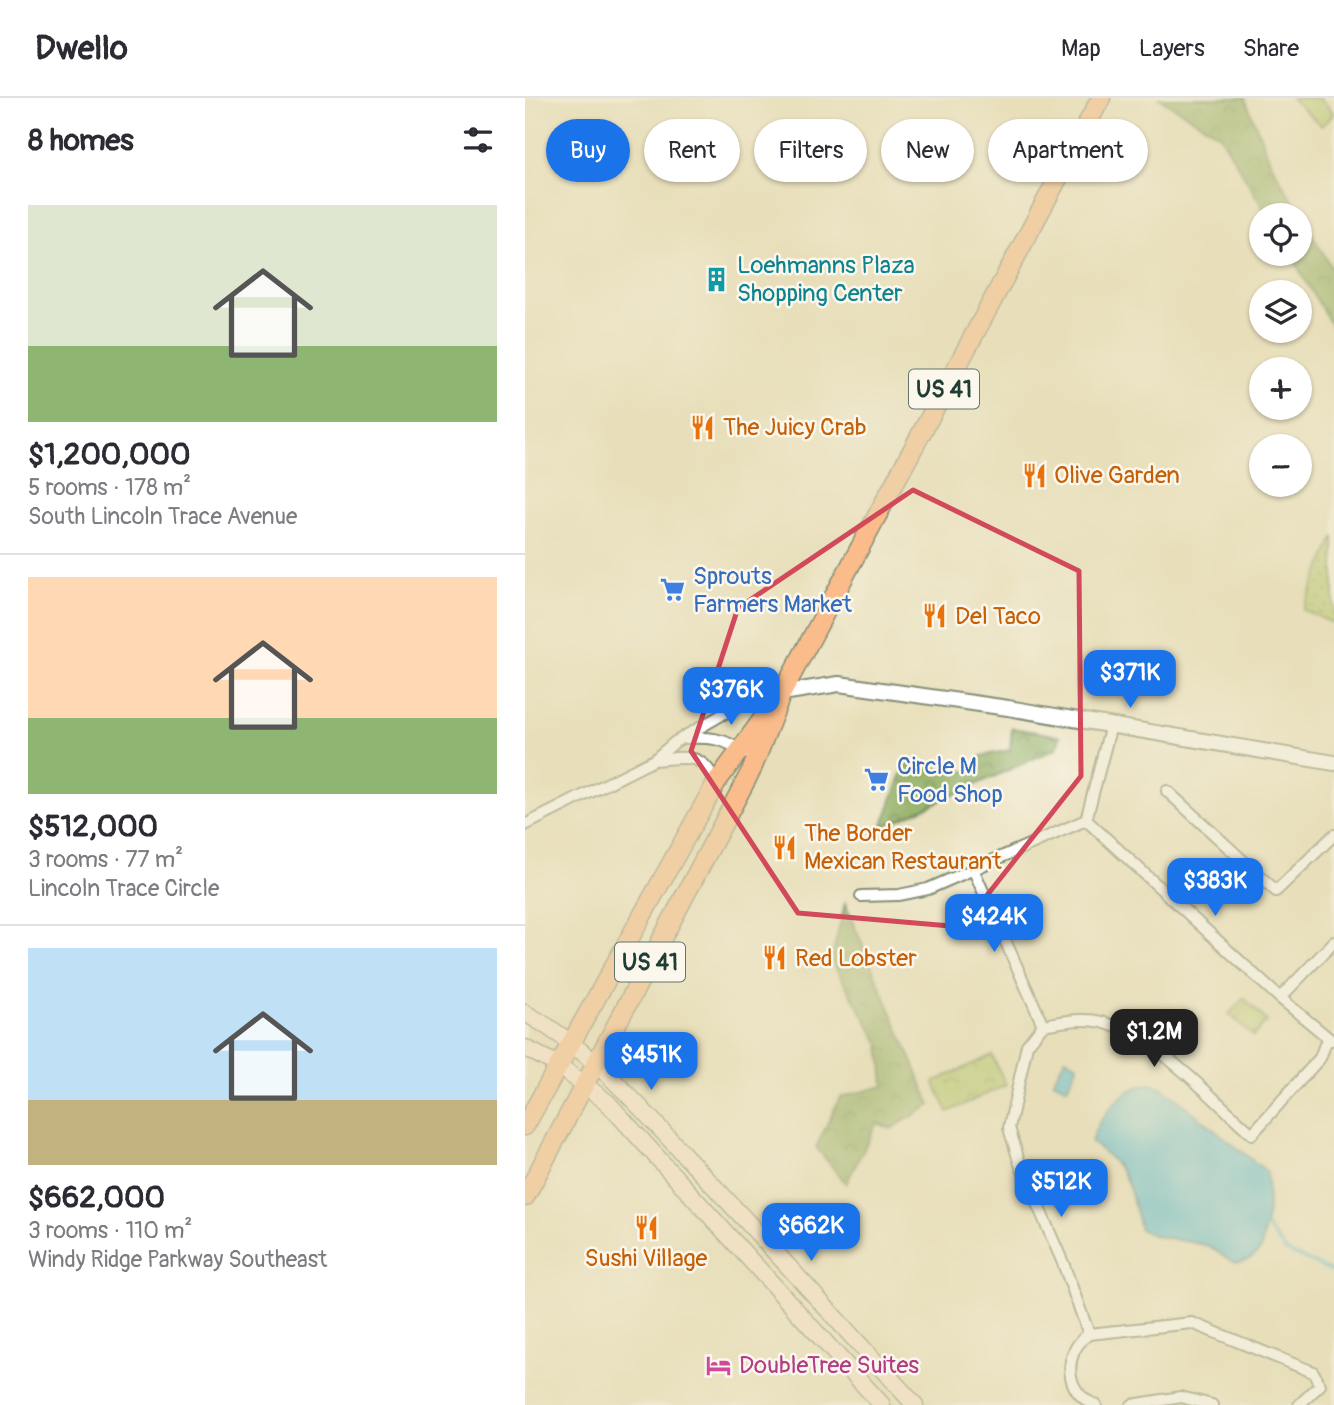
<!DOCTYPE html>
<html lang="en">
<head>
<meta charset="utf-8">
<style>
	:root { --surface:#fff; --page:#f7f7f7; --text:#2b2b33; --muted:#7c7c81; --line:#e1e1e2; --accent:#1a73e8 }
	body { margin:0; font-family:Pangolin,sans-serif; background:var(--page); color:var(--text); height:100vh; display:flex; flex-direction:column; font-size:26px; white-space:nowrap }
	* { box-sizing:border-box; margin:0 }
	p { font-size:23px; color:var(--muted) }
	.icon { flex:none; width:38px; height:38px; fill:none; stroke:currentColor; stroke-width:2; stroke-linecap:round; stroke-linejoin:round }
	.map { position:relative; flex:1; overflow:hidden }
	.sheet { display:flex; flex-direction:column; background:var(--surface); width:525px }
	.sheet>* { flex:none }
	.top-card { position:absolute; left:21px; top:21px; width:665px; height:63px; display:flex; gap:14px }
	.buttons { position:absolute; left:724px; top:105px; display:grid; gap:14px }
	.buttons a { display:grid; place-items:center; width:63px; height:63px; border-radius:50%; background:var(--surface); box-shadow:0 2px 5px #0004; font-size:35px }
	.price { position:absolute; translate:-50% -60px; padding:0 16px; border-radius:14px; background:var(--accent); color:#fff; font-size:23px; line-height:46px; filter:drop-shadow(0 2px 4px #0008) }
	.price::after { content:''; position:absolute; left:50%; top:42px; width:21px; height:16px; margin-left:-10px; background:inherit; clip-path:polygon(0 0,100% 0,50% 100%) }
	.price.selected { background:#222; color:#fff }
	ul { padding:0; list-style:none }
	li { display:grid; align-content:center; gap:14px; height:371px; padding:0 28px }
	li+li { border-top:2px solid var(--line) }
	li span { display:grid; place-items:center; height:217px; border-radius:0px; color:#555 }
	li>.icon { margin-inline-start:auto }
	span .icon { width:126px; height:126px; fill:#fffc; stroke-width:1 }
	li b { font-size:30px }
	h2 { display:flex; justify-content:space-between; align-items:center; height:84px; padding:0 28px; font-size:30px }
	.pill { padding:0 24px; border-radius:32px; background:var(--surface); box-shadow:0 2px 5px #0004; font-size:24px; line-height:63px }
	.pill.selected { background:var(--accent); color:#fff }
	header { display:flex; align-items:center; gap:42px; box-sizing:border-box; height:98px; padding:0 35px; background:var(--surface); border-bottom:2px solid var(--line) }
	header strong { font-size:33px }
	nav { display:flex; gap:38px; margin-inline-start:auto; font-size:24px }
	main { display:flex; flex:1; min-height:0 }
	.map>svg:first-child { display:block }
	.grass { fill:url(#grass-dots); stroke:#68824f; stroke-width:2 }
	.forest { fill:url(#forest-crowns); stroke:#567449; stroke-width:2 }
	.park { fill:url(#park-crowns); stroke:#68824f; stroke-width:2 }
	.pitch { fill:#b2c66a; stroke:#68824f; stroke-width:2 }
	.water { fill:#59bbd7; stroke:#3c7c86; stroke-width:2 }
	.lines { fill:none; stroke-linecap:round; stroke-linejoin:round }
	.stream { stroke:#59bbd7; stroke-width:3.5 }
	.minor-casing { stroke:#848e77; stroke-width:14 }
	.tertiary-casing { stroke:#848e77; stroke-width:18 }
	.secondary-casing { stroke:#848e77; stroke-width:19 }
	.primary-casing { stroke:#848e77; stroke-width:21 }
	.minor { stroke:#fff; stroke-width:10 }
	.tertiary { stroke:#fff; stroke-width:14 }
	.secondary { stroke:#fde4d1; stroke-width:16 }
	.primary { stroke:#fabc8b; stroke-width:18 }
	.marked { fill:none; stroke:#d1495b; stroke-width:5; stroke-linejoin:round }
	.labels { text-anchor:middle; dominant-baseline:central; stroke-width:5; stroke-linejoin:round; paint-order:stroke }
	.shield { fill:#fbf7ec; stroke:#61756b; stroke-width:2 }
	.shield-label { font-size:23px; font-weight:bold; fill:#1f3d34 }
	.culture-label { font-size:24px; fill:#0d838f; stroke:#fbf7ec; text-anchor:start }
	.food-label { font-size:24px; fill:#c56008; stroke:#fbf7ec; text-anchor:start }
	.shop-label { font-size:24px; fill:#366cbe; stroke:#fbf7ec; text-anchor:start }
	.hotel-label { font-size:24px; fill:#b23c85; stroke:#fbf7ec; text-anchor:start }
</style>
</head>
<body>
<header>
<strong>Dwello</strong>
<nav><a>Map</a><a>Layers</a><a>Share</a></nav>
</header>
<main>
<section class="sheet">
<h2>8 homes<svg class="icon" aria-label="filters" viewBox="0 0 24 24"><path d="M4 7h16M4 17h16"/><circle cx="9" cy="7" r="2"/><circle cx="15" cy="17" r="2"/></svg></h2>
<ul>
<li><span style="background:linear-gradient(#dfe7d0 65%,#8fb573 0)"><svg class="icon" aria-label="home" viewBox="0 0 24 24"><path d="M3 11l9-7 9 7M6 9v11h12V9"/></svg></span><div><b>$1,200,000</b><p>5 rooms · 178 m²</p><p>South Lincoln Trace Avenue</p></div></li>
<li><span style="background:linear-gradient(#ffd9b3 65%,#8fb573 0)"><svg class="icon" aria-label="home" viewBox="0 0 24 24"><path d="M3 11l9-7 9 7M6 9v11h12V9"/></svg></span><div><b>$512,000</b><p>3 rooms · 77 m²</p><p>Lincoln Trace Circle</p></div></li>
<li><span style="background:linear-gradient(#bfe0f5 70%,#c2b280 0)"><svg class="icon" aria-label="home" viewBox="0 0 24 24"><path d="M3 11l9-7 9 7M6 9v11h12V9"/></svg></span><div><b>$662,000</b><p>3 rooms · 110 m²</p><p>Windy Ridge Parkway Southeast</p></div></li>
</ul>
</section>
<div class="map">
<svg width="809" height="1307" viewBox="0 0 809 1307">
	<defs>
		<pattern id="grass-dots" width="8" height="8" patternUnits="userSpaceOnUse" patternTransform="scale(1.75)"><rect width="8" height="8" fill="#b2c66a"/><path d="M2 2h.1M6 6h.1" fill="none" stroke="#90a258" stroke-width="1.8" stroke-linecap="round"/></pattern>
		<pattern id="forest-crowns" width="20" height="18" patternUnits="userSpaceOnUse" patternTransform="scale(1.75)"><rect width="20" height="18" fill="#8dab5e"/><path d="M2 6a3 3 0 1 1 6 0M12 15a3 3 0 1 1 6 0" fill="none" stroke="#738c4e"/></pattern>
		<pattern id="park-crowns" width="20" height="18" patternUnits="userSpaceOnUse" patternTransform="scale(1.75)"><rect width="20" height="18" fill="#b2c66a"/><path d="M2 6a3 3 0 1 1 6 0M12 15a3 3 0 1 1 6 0" fill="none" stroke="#90a258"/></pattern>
	</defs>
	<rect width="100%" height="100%" fill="#fbf7ec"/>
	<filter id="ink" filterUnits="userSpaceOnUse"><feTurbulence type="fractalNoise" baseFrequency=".0143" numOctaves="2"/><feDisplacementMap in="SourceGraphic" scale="14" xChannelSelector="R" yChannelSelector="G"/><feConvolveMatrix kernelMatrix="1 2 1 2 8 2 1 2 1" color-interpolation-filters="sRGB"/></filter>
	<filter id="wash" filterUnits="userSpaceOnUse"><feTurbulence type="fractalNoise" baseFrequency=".00686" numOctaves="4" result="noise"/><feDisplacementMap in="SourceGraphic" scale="28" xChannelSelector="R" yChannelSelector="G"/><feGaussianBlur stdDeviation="1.57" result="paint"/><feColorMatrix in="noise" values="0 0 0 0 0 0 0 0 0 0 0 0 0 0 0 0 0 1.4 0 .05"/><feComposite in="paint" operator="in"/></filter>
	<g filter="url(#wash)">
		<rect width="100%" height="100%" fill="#e8dfba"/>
		<path class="grass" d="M 809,439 L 809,526 L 778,512 Z"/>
		<path class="forest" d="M 634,0 L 720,0 L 746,65 L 809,174 L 809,232 L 765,156 L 775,156 L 775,117 L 742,117 L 695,37 Z
			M 487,630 L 535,638 L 532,650 L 357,729 L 380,667 L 454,675 L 456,658 L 485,652 Z
			M 320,806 L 406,1007 L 366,1031 L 352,1025 L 321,1086 L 291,1049 L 315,999 L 359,988 L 355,946 L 306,862 Z"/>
		<path class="park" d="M 719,900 L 742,923 L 728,938 L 704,916 Z
			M 467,957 L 481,987 L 423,1014 L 409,984 Z"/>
		<path class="pitch" d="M 766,0 L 794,0 L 809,15 L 797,28 Z"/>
		<path class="water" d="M 540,960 L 553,967 L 542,990 L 528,983 Z
			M 624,986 L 637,989 L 742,1074 L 743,1112 L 736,1151 C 729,1158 722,1164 712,1164 C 702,1163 693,1152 683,1148 C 662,1141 630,1142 615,1131 C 603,1086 606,1074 566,1044 C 572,1021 599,988 624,986 Z"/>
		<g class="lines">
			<path class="stream" d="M 741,1128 L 761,1153 L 809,1174"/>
		</g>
	</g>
	<g filter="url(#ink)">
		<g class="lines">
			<defs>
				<path id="minor" d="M 159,640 C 181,639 202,639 218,656
					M 129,662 C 159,660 177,652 191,685
					M 642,693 L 751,793 L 809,737
					M 561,722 L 755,900 L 806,942
					M 561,722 L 586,627
					M 0,727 L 129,662 L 150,644 L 212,608 L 257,595
					M 449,773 L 518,927
					M 336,798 L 374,797 L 403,791 L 561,722
					M 755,900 L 809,844
					M 518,927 L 502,947 L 484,1030 L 495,1066 L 538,1165 L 564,1236 L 667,1225 L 788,1274 L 795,1287 L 774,1307
					M 518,927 C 536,924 558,919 577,924 C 633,940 684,998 727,1036 L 795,960 L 802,941
					M 564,1236 C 537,1254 539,1296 571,1307
					M 607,1307 L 656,1299 L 687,1307"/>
				<path id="tertiary" d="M 257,595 L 314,586 L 483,610 L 809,665"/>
				<path id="secondary" d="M 0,915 C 66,951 112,1006 162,1060 C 240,1141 314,1225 390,1307
					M 0,950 L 33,967 L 82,1004 L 357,1307"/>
				<path id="primary" d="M 0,1028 L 191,685 L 244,612
					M 0,1099 L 227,671 L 257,595 L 576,0"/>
			</defs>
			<use href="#minor" class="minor-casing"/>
			<use href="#tertiary" class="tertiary-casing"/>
			<use href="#secondary" class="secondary-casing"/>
			<use href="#primary" class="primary-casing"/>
			<use href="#minor" class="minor"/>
			<use href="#tertiary" class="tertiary"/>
			<use href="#secondary" class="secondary"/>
			<use href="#primary" class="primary"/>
		</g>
	</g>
	<path d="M0 0H809V1307H0ZM 388,392 L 554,473 L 556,678 L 437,829 L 273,815 L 166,653 L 213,510 Z" fill="#e8dfba" fill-opacity=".55" fill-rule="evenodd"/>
	<path class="marked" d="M 388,392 L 554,473 L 556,678 L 437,829 L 273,815 L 166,653 L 213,510 Z"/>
	<defs>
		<symbol id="building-bare" viewBox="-9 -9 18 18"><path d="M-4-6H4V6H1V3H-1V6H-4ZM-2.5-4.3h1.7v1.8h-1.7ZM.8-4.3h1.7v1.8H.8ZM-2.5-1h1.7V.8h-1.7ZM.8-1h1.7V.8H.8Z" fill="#0f9aa8" stroke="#fbf7ec" stroke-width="2.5" paint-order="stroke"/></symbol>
		<symbol id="restaurant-bare" viewBox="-9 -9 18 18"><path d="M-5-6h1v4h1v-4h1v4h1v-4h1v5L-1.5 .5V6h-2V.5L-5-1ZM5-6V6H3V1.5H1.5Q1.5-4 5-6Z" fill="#e8710a" stroke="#fbf7ec" stroke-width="2.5" paint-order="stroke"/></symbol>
		<symbol id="supermarket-bare" viewBox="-9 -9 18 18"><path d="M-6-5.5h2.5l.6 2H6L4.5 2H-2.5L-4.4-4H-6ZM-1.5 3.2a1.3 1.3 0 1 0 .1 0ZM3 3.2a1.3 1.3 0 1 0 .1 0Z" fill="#3f7fe0" stroke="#fbf7ec" stroke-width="2.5" paint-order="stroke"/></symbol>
		<symbol id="hotel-bare" viewBox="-9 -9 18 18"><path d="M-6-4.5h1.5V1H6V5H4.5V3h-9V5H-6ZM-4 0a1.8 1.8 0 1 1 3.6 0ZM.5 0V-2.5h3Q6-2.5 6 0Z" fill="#d1479c" stroke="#fbf7ec" stroke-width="2.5" paint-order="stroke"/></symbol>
	</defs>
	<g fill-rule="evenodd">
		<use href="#building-bare" x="174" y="164" width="35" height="35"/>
		<use href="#restaurant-bare" x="160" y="312" width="35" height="35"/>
		<use href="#restaurant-bare" x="492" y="360" width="35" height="35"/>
		<use href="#supermarket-bare" x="130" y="474" width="35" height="35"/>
		<use href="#restaurant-bare" x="392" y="500" width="35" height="35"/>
		<use href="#supermarket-bare" x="334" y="664" width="35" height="35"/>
		<use href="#restaurant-bare" x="242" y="732" width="35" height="35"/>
		<use href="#restaurant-bare" x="232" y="842" width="35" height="35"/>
		<use href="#restaurant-bare" x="104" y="1112" width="35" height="35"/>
		<use href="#hotel-bare" x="176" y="1250" width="35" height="35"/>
	</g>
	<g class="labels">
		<g class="shield">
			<rect x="384" y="271.5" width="70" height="39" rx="5"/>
			<rect x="90" y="844.5" width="70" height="39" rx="5"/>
		</g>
		<g class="shield-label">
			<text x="419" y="291">US 41</text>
			<text x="125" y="864">US 41</text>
		</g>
		<g class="culture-label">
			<text x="212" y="167">Loehmanns Plaza<tspan x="212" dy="28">Shopping Center</tspan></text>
		</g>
		<g class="food-label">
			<text x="198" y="329">The Juicy Crab</text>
			<text x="529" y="377">Olive Garden</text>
			<text x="430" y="518">Del Taco</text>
			<text x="279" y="735">The Border<tspan x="279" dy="28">Mexican Restaurant</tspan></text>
			<text x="270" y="860">Red Lobster</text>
			<text x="121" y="1160" text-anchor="middle">Sushi Village</text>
		</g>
		<g class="shop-label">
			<text x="168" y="478">Sprouts<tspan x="168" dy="28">Farmers Market</tspan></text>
			<text x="372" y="668">Circle M<tspan x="372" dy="28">Food Shop</tspan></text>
		</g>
		<g class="hotel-label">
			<text x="214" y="1267">DoubleTree Suites</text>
		</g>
	</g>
</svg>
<div class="buttons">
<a><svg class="icon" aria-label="locate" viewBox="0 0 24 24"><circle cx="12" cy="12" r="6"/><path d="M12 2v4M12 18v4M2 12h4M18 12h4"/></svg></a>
<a><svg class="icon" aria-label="layers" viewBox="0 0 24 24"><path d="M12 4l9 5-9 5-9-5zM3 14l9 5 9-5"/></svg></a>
<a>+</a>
<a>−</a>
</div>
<b class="price" style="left:605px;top:612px">$371K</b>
<b class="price" style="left:206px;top:629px">$376K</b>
<b class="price" style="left:690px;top:820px">$383K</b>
<b class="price" style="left:469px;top:856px">$424K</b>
<b class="price selected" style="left:629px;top:971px">$1.2M</b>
<b class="price" style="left:126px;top:994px">$451K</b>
<b class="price" style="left:536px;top:1121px">$512K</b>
<b class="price" style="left:286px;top:1165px">$662K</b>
<div class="top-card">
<a class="pill selected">Buy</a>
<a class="pill">Rent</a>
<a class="pill">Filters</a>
<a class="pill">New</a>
<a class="pill">Apartment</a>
</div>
</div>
</main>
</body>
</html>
